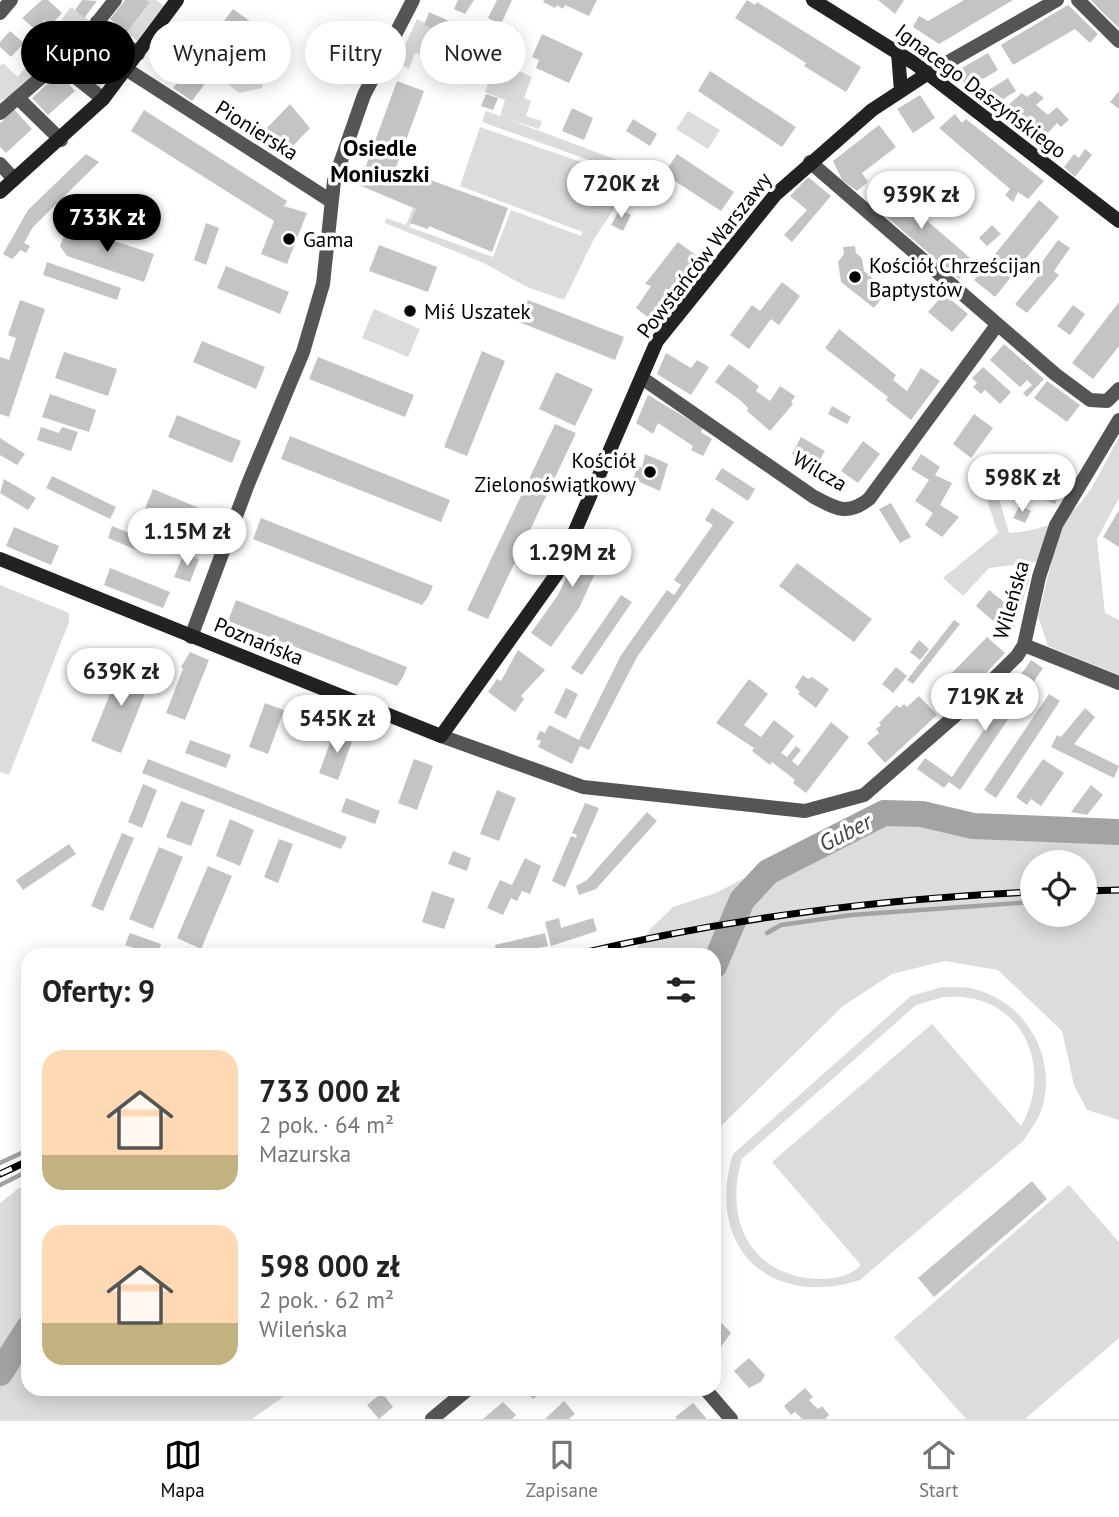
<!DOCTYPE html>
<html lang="pl">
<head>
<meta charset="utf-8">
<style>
	:root { --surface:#fff; --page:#f6f6f6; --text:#222; --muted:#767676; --line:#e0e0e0; --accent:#000 }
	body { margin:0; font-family:"PT Sans",sans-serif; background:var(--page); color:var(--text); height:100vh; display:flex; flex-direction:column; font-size:26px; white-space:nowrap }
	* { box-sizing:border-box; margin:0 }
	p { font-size:23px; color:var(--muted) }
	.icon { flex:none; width:38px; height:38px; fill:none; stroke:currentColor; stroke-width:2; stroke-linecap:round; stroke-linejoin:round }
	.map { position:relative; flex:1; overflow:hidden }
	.panel { position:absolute; left:21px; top:948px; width:700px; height:448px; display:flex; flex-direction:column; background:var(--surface); border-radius:21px; box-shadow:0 4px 18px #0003 }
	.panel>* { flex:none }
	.hud { position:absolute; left:21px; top:21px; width:700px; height:63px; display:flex; gap:14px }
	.controls { position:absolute; left:1020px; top:850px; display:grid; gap:14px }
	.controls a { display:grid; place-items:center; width:77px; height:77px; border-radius:50%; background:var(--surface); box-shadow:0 4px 18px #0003; font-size:35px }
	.price { position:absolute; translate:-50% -60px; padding:0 16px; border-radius:24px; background:#fff; color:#222; font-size:23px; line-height:46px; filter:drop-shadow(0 2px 4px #0008) }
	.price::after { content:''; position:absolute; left:50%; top:42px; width:21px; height:16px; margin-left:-10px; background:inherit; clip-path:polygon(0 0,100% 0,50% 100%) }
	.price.on { background:var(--accent); color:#fff }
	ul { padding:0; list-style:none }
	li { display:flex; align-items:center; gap:21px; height:175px; padding:0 21px }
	li span { display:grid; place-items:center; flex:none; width:196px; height:140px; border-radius:21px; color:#555 }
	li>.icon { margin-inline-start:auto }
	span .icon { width:84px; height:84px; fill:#fffc; stroke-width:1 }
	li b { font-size:30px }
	h2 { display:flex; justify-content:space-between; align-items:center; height:84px; padding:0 21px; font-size:30px }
	.chip { padding:0 24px; border-radius:32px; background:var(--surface); box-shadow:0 4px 18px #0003; font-size:24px; line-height:63px }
	.chip.on { background:var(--accent); color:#fff }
	.menu { display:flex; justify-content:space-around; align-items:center; height:98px; border-top:2px solid var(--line); background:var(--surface); font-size:19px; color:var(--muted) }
	.menu a { display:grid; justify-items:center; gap:4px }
	.menu .on { color:var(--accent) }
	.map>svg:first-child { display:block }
	.green { fill:#dcdcdc; fill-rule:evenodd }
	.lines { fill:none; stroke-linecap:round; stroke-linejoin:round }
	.stream { stroke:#a3a3a3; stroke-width:4.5 }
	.river { stroke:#a3a3a3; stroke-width:26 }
	.building { fill:#c4c4c4 }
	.street { stroke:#555; stroke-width:14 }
	.secondary { stroke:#222; stroke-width:14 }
	.rail-casing { stroke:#000; stroke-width:7 }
	.rail { stroke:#fff; stroke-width:4.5; stroke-dasharray:13; stroke-linecap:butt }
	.poi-dot { fill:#000; stroke:#fff; stroke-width:2.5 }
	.labels { text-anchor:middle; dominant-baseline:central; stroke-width:7; stroke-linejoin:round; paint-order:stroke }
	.street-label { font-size:21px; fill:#000; stroke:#fff }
	.poi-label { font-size:21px; fill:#000; stroke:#fff; text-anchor:start }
	.neighbourhood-label { font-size:23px; font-weight:bold; fill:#000; stroke:#fff }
	.water-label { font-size:23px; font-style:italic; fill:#444; stroke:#fff }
</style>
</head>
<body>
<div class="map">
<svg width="1119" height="1419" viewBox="0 0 1119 1419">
	<rect width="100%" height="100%" fill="#fff"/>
	<path class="green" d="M 146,0 L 156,0 L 164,6 L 137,41 L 127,32 L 150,4 Z
		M 71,7 L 91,22 L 69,55 L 94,75 L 114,51 L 123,59 L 100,88 L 61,55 L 20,92 L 0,101 L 0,66 L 3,63 L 18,77 Z
		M 417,19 L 444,33 L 441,42 L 429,38 L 422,55 L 415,53 L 409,69 L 397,62 Z
		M 259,38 L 268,47 L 262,88 L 239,93 L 226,82 Z
		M 496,61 L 532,77 L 524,98 L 531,101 L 526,116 L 542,121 L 539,129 L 510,120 L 628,164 L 626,173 L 482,122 L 486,111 L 500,116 L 505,100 L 485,92 Z
		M 688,111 L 720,130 L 708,149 L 676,129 Z
		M 480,127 L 633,180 L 594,239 L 564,300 L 527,287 L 484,263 L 385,223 L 386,218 L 406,225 L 413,208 L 416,209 L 409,227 L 493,257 L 511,210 L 581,236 L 583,232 L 460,186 Z
		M 374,309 L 420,329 L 408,357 L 362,338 Z
		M 1119,437 L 1119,498 L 1097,539 L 1105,613 L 1119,620 L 1119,675 L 1048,646 L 1038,616 L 1052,560 L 989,568 L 963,596 L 943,578 L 998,533 L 979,476 L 991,470 L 1009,533 C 1082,527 1087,494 1119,437 Z
		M 0,585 L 69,613 L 69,622 L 9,775 L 0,772 Z
		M 910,808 L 941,811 L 1062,835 L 1119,834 L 1119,1120 L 1087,1110 L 1074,1085 L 1062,1031 L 998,970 L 945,961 L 892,974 L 843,1006 L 714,1133 L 714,956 L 632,955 L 652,927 L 673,907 L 716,893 L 839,828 ZM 1032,863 L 1085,863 L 1085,915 L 1032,915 Z
		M 942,987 C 952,988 964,986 974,989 C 1027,1002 1059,1060 1041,1111 C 1037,1121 1030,1131 1024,1140 L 860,1280 C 768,1309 705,1246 733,1154 L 911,996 ZM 943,997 C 952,997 961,996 970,998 C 1031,1009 1050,1077 1021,1126 L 932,1024 L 772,1162 L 861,1265 C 852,1275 835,1279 821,1279 C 752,1278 723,1221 742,1159 L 916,1005 Z
		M 1069,1185 L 1119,1242 L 1119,1338 L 1025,1419 L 966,1419 L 894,1337 Z
		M 28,1187 L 28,1390 L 293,1390 L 252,1419 L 0,1419 L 0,1203 L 19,1188 Z"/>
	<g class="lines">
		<path class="stream" d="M 767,933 L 781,925 L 851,915 L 1032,902
			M 716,960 L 725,961
			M 0,1163 L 28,1150
			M 0,1185 L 28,1171"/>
		<path class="river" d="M 714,966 L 742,900 L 768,872 L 884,813 L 922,814 L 973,826 L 1119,832
			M 0,1373 L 28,1329"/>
	</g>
	<path class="building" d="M 42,0 L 48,0 L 62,13 L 51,25 L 45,20 L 36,30 L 22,18 Z
		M 82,0 L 97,1 L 84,18 L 75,10 Z
		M 125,0 L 146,0 L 150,3 L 127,32 L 110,19 Z
		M 458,0 L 474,0 L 465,14 L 454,9 Z
		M 497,0 L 512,0 L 501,24 L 488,18 Z
		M 544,0 L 597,0 L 589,16 L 565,5 L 563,9 L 557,5 L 555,8 L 543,2 Z
		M 747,0 L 755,5 L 757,2 L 861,67 L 846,92 L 804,66 L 806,63 L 735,18 Z
		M 878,0 L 904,0 L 895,14 Z
		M 964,0 L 1013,0 L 939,44 L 913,27 L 919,16 L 928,21 Z
		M 1091,0 L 1119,0 L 1119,28 L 1104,14 Z
		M 1068,5 L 1098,34 L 1090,43 L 1075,29 L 1013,65 L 1001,45 Z
		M 233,9 L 251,22 L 192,101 L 173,88 Z
		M 429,12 L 449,21 L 444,33 L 424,25 Z
		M 504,24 L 518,30 L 508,53 L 494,47 Z
		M 470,26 L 481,31 L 476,44 L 464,39 Z
		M 331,28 L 350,52 L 328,74 L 307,52 L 323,40 L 321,37 Z
		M 10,31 L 24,43 L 11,57 L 0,47 L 0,42 Z
		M 542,34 L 583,53 L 569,83 L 536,68 L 539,60 L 532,57 Z
		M 94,35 L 112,50 L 94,73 L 75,59 Z
		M 429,37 L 441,42 L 435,59 L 422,55 Z
		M 988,53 L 998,70 L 969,87 L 958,78 L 960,69 Z
		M 710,71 L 796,127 L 782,147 L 698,91 Z
		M 59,73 L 75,91 L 48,115 L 32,98 Z
		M 1008,78 L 1016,91 L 992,106 L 979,96 Z
		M 397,81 L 424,91 L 393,176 L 404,180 L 408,172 L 508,208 L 492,252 L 429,226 L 428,229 L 410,223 L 416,209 L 359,185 Z
		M 1035,91 L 1044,98 L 1036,105 L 1048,115 L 1057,107 L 1069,120 L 1061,127 L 1057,123 L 1037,145 L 1026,136 L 1030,132 L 1004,109 L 1022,93 L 1027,97 Z
		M 1119,91 L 1119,109 L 1110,102 Z
		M 486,94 L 498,98 L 493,110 L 481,106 Z
		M 920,95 L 935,118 L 913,133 L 897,109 Z
		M 290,104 L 310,128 L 289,150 L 267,128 Z
		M 12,107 L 32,129 L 6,153 L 0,147 L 0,123 L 4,120 L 2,117 Z
		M 572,108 L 593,118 L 584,140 L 562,131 Z
		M 144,110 L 287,201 L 284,206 L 307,213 L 287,264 L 261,254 L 274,221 L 131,131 Z
		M 955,114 L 962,123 L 966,119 L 1044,181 L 1028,199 L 1018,192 L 1013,202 L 1005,195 L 1010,189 L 939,128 Z
		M 633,119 L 657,134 L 650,146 L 626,131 Z
		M 879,125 L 896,147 L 862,173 L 868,182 L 857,191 L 842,180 L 833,161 Z
		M 1085,149 L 1092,155 L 1075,177 L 1064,167 L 1074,154 L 1079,158 Z
		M 86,154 L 99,162 L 33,227 L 24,243 L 30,246 L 26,253 L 21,250 L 12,259 L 3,254 L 28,210 Z
		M 677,154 L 734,192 L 721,211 L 664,174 Z
		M 808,177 L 831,196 L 792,242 L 784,235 L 807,210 L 790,196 Z
		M 885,182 L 897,195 L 900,192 L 906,196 L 903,200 L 976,263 L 959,279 L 868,201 Z
		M 1039,200 L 1059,217 L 995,297 L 974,280 Z
		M 620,209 L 631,215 L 623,231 L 611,225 Z
		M 206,223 L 219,228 L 206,265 L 194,260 Z
		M 992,225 L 1001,234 L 987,246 L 979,238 Z
		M 68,226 L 154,254 L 144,282 L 67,256 L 60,246 Z
		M 1058,240 L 1070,248 L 1054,271 L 1059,275 L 1027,313 L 1015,304 L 1041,273 L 1037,269 Z
		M 678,242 L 697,256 L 670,293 L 679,296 L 657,324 L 636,308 L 651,286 L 645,284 Z
		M 379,245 L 437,267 L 428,292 L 369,271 Z
		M 855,246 L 856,253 L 862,258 L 864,271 L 888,290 L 874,308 L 841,282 L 838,262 L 844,254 L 843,247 Z
		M 47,262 L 121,288 L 117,300 L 43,275 Z
		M 226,266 L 289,292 L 280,314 L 217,288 Z
		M 782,282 L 800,296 L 779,325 L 771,319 L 749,349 L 730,335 L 752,305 L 760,311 Z
		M 944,294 L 968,314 L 952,332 L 928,312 Z
		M 20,300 L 45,309 L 9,417 L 0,414 L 0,357 L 9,360 L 16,338 L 8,335 Z
		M 528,300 L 624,337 L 615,360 L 519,322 Z
		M 1119,302 L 1119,346 L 1093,379 L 1072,363 Z
		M 1073,305 L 1085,314 L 1070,335 L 1057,326 Z
		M 839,329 L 896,375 L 893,380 L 907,391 L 921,368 L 940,381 L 911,420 L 886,400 L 888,397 L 825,348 Z
		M 202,341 L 265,367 L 256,389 L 193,362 Z
		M 1004,344 L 1044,379 L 1027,397 L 1023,393 L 1032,385 L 1027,380 L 1020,387 L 990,360 Z
		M 482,351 L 505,361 L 467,456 L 444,447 Z
		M 64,352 L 117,369 L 108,396 L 55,378 Z
		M 666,353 L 691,368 L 697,360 L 709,367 L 691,395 L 657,374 Z
		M 318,357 L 414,395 L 405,417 L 309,379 Z
		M 729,364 L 759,386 L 756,391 L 770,401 L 780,386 L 795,396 L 791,402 L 793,404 L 770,431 L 747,411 L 748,408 L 740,400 L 715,382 Z
		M 983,367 L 1011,392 L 1000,404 L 985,390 L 981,394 L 973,387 L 977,383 L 972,378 Z
		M 556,372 L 593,389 L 575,426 L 539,409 Z
		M 1047,381 L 1080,405 L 1067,422 L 1034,398 Z
		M 50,394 L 96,410 L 89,432 L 42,417 Z
		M 648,395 L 703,428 L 701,432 L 712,439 L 703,456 L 691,450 L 693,446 L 658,423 L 653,434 L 636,423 Z
		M 832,406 L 851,417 L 847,424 L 828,414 Z
		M 974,414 L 993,428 L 971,458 L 953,444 Z
		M 177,415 L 241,441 L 232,463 L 168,437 Z
		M 555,424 L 576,433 L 488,619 L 467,610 Z
		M 41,427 L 59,433 L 62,427 L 78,432 L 71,451 L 37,440 Z
		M 290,436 L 450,500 L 441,522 L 281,459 Z
		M 801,437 L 825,451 L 815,468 L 792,454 Z
		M 0,438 L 25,454 L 17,465 L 0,455 Z
		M 863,441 L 880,454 L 858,483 L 841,471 Z
		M 645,454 L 668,464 L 660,491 L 633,479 L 638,466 L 642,468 Z
		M 921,454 L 940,467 L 935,475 L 952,483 L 940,505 L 959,517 L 942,537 L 925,525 L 933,513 L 915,501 L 929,480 L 911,469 Z
		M 722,468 L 755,489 L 748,501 L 715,479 Z
		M 1042,469 L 1066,481 L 1055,504 L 1031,494 Z
		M 52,476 L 116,507 L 110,519 L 46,488 Z
		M 4,479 L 36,498 L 28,510 L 0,493 Z
		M 153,489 L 216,515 L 207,536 L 144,511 Z
		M 891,503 L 911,537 L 900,543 L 879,509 Z
		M 1020,505 L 1031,511 L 1025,523 L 1013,518 Z
		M 712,508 L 734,522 L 637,657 L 589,750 L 580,746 L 572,764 L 538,747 L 541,741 L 536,739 L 540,731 L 545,733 L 549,725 L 579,740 L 621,655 L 667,590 L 674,595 L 681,585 L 674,580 L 713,525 L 705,520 Z
		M 1119,510 L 1119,547 L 1103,537 Z
		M 261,518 L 433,586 L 428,597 L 422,605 L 253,539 Z
		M 112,526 L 145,539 L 139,551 L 108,538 Z
		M 14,527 L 59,546 L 51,565 L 6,546 Z
		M 588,530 L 610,541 L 579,608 L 551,647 L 531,633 L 558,595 Z
		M 184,553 L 199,559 L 190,582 L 174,577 Z
		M 797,563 L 872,619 L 854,642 L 779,586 Z
		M 110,568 L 170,592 L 163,608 L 104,585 Z
		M 1018,577 L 1029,580 L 1013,631 L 1007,633 L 976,606 L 989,590 L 1009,606 Z
		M 621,595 L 632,602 L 582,675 L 571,668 Z
		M 236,600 L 407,667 L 403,677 L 397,686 L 228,621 Z
		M 954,620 L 960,624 L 913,684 L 907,680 Z
		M 987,637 L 1005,653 L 967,693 L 949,676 Z
		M 919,640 L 929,649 L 920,660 L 910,652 Z
		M 518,650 L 545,670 L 521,696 L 524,699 L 515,712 L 488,692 L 497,679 L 501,681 Z
		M 190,652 L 209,660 L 185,720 L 166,713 L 183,669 L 181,667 Z
		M 1031,660 L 1043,668 L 960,790 L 949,782 L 944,788 L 917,769 L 925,758 L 952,777 Z
		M 122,664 L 152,676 L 121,753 L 91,741 Z
		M 896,667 L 907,676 L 893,693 L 882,684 Z
		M 803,675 L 808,679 L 812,677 L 829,689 L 816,708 L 798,694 L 800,692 L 795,687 Z
		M 749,679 L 768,694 L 744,725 L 761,737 L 774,720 L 794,736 L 781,753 L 787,757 L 796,746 L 801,750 L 792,761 L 798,766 L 831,722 L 849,737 L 806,793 L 793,783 L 795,780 L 772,762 L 770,765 L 752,751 L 754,748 L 716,723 Z
		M 566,688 L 578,694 L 566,719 L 554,713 Z
		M 1049,694 L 1060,701 L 996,798 L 984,790 Z
		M 919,696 L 937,715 L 885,763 L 867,743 L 879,733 L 876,729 L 881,725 L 879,723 L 897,705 L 900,708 L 904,704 L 907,707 Z
		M 265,703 L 284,710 L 268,754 L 249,747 Z
		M 1085,708 L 1095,717 L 1074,744 L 1119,766 L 1114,778 L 1051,747 L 1057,735 L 1061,737 Z
		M 335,729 L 354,736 L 338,780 L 319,773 Z
		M 190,740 L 231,755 L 226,768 L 185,753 Z
		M 148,759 L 347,837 L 341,849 L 142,773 Z
		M 414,759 L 433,766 L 417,810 L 398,803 Z
		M 1043,759 L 1064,773 L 1041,806 L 1031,799 L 1027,805 L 1016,797 Z
		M 143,784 L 157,790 L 142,828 L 128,822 Z
		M 1091,785 L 1103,795 L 1087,815 L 1071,812 Z
		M 497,790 L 516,798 L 499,841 L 480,834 Z
		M 346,798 L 380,811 L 375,824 L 341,812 Z
		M 181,801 L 205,810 L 191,846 L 166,837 Z
		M 585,803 L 599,808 L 565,887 L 552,881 L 571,836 L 576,838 L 577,835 L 572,833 Z
		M 647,812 L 657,821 L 596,889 L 579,895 L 576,886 L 587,880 Z
		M 230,819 L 254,830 L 240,866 L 216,856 Z
		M 122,833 L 134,838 L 103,911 L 91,906 Z
		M 279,839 L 293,844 L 278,883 L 264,877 Z
		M 69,844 L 76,854 L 23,890 L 16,880 Z
		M 159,847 L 183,857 L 153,929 L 129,919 Z
		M 453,851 L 471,858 L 467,871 L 448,864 Z
		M 525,858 L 541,866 L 530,894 L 522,891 L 517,901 L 511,898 L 503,915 L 487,908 L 500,880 L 512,885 Z
		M 208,866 L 232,876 L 201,949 L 177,938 Z
		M 432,891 L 455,899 L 444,929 L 422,922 Z
		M 559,918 L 561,928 L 593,918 L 597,931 L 551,946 L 545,922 Z
		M 130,933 L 161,944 L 157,956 L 125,945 Z
		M 545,933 L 548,946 L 497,956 L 495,945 Z
		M 1032,1181 L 1047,1199 L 934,1297 L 918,1278 Z
		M 717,1318 L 731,1333 L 720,1348 L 717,1343 L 714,1345 L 714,1321 Z
		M 749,1358 L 765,1375 L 761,1382 L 749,1388 L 734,1371 Z
		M 805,1388 L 813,1397 L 809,1400 L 818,1409 L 822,1406 L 829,1415 L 825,1419 L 802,1419 L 795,1412 L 791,1415 L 784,1406 Z
		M 524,1390 L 544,1390 L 533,1399 Z
		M 382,1393 L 393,1407 L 379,1419 L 367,1405 Z
		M 564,1401 L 575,1414 L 569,1419 L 545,1419 Z
		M 503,1402 L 516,1415 L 512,1419 L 483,1419 Z
		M 693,1403 L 707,1419 L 677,1419 L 675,1417 Z"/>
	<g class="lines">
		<path class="street" d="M 1078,0 L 1119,41
			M 0,13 L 11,0
			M 97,22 L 138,54
			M 74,52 L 115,0
			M 126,69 L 331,201
			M 927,74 L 1057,0
			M 18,98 L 61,140
			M 0,113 L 58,63 L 103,99
			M 810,162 L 1055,374 L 1090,400 L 1107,401 L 1119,389
			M 0,164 L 14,179
			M 642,378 L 814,497 C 837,509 847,516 869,499 L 997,325
			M 191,637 L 248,484 L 303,352 L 323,284 L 334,181 L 364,95 L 413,0
			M 1024,645 L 1119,683
			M 441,736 L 583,787 L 805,811 L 864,795 L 964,708 L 1017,656 L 1024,645 L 1039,577 L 1056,525 L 1119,420
			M 706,1390 L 731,1419
			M 432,1419 L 467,1390"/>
		<path class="secondary" d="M 813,0 L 914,63 L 1119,221
			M 898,53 L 901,91
			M 0,192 L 103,99 L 177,0
			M 0,559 L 441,736 L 556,575 L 657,341 L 775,195 L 872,110 L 927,74"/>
		<defs>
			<path id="rail" d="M 1085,891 L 1119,890
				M 570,956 C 723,919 876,899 1032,892
				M 0,1174 L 28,1161"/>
		</defs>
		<use href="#rail" class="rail-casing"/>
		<use href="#rail" class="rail"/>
	</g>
	<g class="poi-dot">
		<circle cx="289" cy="239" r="7"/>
		<circle cx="855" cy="277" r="7"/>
		<circle cx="410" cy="311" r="7"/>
		<circle cx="650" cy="472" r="7"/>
	</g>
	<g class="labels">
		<g class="street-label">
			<text transform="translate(981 91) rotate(37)">Ignacego Daszyńskiego</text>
			<text transform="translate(257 130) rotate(32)">Pionierska</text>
			<text transform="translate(704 255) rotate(-52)">Powstańców Warszawy</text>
			<text transform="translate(820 471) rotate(30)">Wilcza</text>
			<text transform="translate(1011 600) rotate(-74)">Wileńska</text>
			<text transform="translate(259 641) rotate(22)">Poznańska</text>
		</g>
		<g class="poi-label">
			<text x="303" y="239">Gama</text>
			<text x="869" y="265">Kościół Chrześcijan<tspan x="869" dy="24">Baptystów</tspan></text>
			<text x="424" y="311">Miś Uszatek</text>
			<text x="636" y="460" text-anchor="end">Kościół<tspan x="636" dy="24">Zielonoświątkowy</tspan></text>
		</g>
		<g class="neighbourhood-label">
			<text x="380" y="147">Osiedle<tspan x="380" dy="26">Moniuszki</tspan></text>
		</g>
		<g class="water-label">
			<text transform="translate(845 832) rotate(-27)">Guber</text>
		</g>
	</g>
</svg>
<div class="controls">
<a><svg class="icon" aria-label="locate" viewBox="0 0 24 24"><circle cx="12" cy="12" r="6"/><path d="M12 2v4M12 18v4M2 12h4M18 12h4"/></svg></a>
</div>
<b class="price" style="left:621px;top:220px">720K zł</b>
<b class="price" style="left:921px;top:231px">939K zł</b>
<b class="price on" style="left:107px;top:254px">733K zł</b>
<b class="price" style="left:1022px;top:514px">598K zł</b>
<b class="price" style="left:187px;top:568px">1.15M zł</b>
<b class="price" style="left:572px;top:589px">1.29M zł</b>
<b class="price" style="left:121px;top:708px">639K zł</b>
<b class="price" style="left:985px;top:733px">719K zł</b>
<b class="price" style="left:337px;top:755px">545K zł</b>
<div class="hud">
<a class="chip on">Kupno</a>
<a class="chip">Wynajem</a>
<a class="chip">Filtry</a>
<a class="chip">Nowe</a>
</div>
<section class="panel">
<h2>Oferty: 9<svg class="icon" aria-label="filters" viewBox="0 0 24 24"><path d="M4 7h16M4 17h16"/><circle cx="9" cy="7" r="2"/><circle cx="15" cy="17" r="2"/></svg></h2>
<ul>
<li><span style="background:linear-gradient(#ffd9b3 75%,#c2b280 0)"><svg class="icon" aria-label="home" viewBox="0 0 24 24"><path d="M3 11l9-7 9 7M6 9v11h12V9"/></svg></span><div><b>733 000 zł</b><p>2 pok. · 64 m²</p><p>Mazurska</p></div></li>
<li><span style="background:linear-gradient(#ffd9b3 70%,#c2b280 0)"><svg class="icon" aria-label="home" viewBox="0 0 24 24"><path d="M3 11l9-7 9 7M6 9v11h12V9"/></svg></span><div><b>598 000 zł</b><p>2 pok. · 62 m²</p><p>Wileńska</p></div></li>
</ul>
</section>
</div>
<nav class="menu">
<a class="on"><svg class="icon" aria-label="map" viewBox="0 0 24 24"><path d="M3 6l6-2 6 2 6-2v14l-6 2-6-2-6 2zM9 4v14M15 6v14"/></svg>Mapa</a>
<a><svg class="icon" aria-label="saved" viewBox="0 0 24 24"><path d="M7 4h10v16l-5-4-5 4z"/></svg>Zapisane</a>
<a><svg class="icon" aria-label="home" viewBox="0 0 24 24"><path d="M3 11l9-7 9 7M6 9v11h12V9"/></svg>Start</a>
</nav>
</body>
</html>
